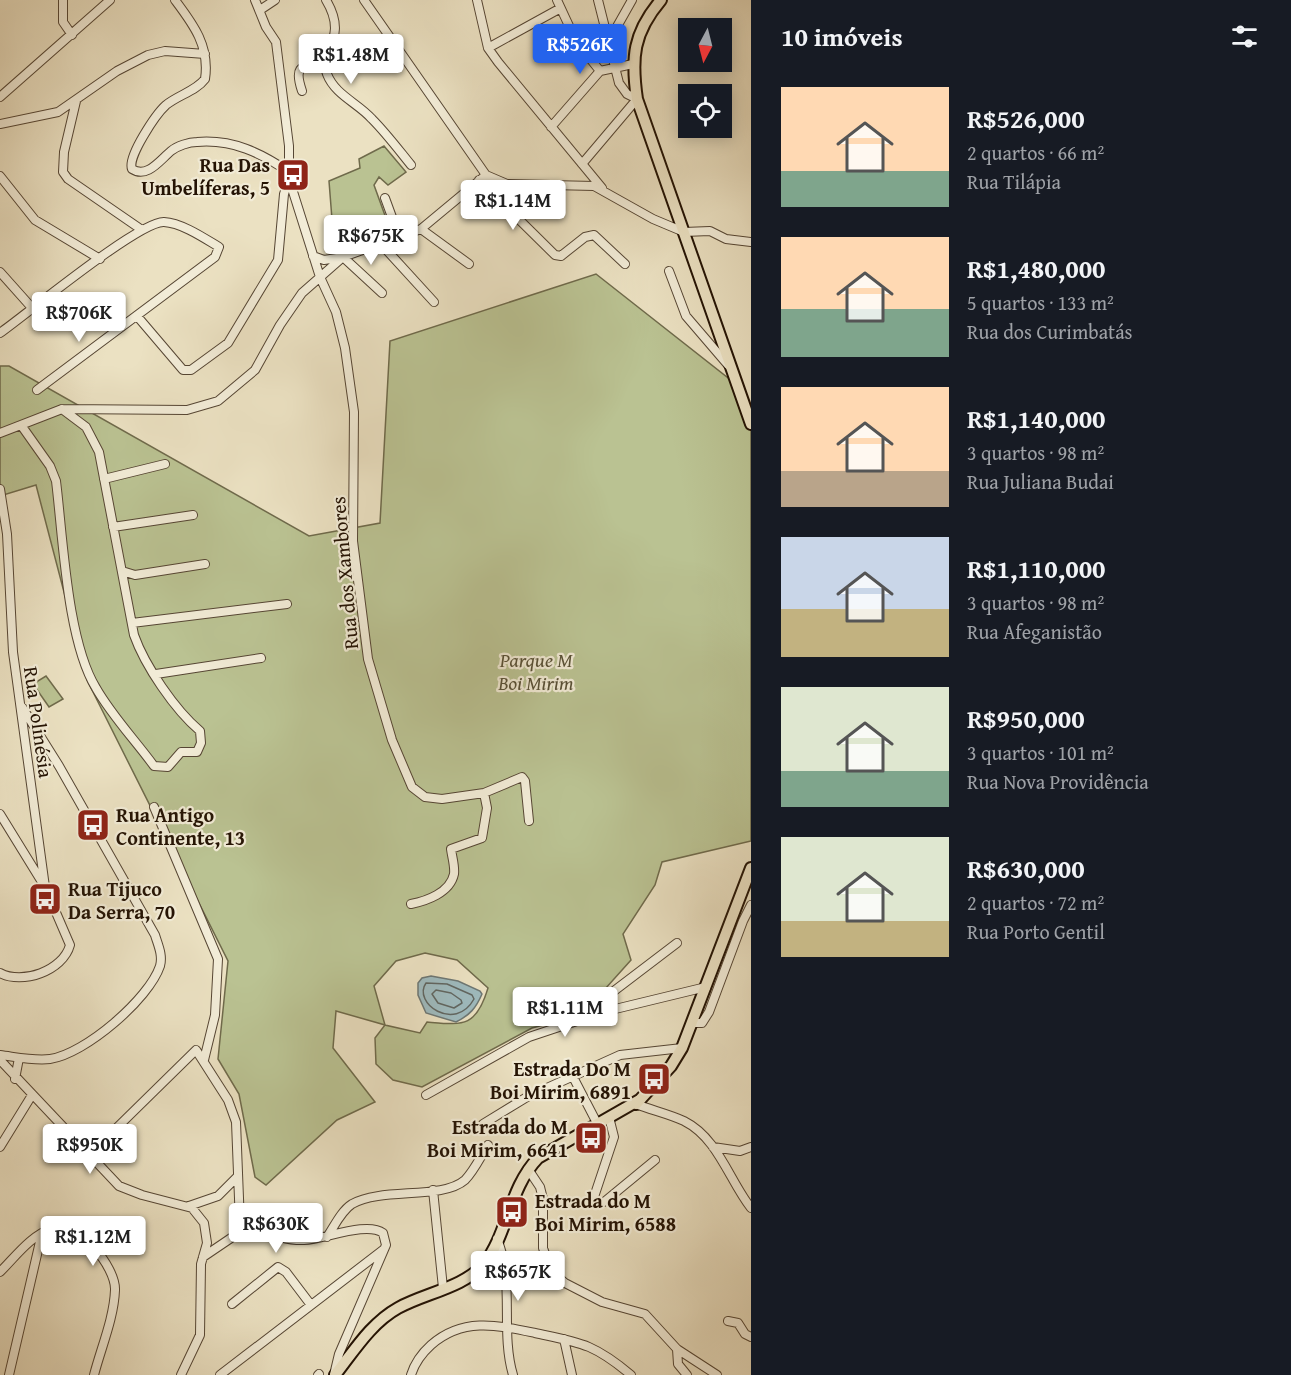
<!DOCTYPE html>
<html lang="pt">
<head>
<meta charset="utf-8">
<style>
	:root { --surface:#171b24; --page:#20242c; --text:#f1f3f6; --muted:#9ea1a6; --accent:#2563eb }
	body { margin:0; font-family:"Gentium Book Plus",serif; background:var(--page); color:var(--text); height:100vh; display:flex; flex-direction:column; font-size:22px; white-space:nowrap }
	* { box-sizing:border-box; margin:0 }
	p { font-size:20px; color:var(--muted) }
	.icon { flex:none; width:33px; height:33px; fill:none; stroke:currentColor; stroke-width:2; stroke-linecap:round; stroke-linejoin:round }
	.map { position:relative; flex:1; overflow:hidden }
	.sheet { display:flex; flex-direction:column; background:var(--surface); width:540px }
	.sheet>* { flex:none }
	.needle { width:39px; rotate:187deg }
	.buttons { position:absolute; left:678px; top:18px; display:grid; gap:12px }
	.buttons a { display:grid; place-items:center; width:54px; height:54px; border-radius:0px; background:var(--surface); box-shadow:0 3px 15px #0003; font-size:30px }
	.price { position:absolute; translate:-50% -51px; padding:0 14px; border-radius:6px; background:#fff; color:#222; font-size:20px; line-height:39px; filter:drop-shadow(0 2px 3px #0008) }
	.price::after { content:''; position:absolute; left:50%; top:36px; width:18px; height:14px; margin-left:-9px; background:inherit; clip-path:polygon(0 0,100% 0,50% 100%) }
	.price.current { background:var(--accent); color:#fff }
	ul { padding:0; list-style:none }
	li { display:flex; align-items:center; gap:18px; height:150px; padding:0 30px }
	li span { display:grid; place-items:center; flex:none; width:168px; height:120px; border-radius:0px; color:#555 }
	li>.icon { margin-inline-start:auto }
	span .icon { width:72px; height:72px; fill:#fffc; stroke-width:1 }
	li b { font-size:26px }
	h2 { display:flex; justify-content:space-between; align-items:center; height:72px; padding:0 30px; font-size:26px }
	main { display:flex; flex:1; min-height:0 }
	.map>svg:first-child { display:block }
	.green { fill:#bac292; stroke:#6f6a4b; stroke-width:1.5; fill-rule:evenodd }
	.water { fill:#9ebabe; stroke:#6d7774; stroke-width:1.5 }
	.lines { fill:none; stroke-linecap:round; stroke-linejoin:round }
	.shore { stroke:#616661; stroke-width:1.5 }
	.minor-casing { stroke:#564634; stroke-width:10 }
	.major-casing { stroke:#241304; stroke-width:14 }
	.minor { stroke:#f2ecd7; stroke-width:8 }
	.major { stroke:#ebe1c2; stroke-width:10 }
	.labels { text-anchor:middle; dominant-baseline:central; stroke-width:4.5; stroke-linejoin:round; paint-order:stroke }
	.poi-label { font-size:20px; font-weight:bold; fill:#241304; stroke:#f2ecd7; text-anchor:end }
	.street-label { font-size:20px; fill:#241304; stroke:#f2ecd7 }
	.park-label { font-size:20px; font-style:italic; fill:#585036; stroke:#f2ecd7 }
</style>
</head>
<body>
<main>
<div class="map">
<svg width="751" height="1375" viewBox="0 0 751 1375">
	<rect width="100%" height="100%" fill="#ebe1c2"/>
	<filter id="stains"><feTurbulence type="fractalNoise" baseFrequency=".00333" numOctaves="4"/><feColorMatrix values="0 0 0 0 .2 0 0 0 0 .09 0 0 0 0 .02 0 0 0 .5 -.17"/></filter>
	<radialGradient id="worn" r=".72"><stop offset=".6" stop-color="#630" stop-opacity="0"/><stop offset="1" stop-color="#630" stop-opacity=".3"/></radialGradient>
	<path class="green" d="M 384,146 L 406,172 L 388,185 L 379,177 L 374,185 L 391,232 L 334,245 L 329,181 L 360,168 L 359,159 Z
		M 596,274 L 737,385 L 751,420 L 751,841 L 662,862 L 655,885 L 623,934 L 631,960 L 605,989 L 603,1009 L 532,1028 L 422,1087 L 393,1080 L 376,1064 L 375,1038 L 385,1025 L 336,1011 L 333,1048 L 375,1102 L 337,1120 L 266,1185 L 255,1177 L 239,1094 L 218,1059 L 228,961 L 87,680 L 36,485 L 0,496 L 0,366 L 9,366 L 309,536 L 380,523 L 390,341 ZM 425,953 L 457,960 L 488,988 C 476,1028 463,1025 427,1022 L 420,1033 L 385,1025 L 374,986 L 396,961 Z
		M 46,676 L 63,699 L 49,707 L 33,684 Z"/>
	<path class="water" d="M 431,976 L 458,981 L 480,991 L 482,994 C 476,1008 470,1015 456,1022 L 426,1013 L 418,995 L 418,983 L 422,978 Z"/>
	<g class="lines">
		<path class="shore" d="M 426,983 L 447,984 L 472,995 L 474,999 C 455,1033 412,1003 426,983 Z
			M 436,990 L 451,993 L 461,1000 L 462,1003 L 454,1008 L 438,1003 L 432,994 Z"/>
		<defs>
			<path id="minor" d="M 63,0 L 63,22 L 72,35
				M 175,0 C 193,24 210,46 205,79 C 196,91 178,95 166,105 C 156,114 127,157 132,169 C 147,179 160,160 171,151 C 177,146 189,142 197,142 C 233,139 261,153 289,172
				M 255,0 L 266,27 L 276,42 L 289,146 L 289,179 L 320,277 L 336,312 L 345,348 L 354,412 L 353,541 L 368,659 L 392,740 L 412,787 L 425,797 L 442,799 L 484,793 L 522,777 L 525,781 L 529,821
				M 326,0 C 350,40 317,51 327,74 C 335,95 358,103 372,119 C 386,133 398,149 411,165
				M 364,0 L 486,175 L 507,184 L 594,186 L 653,219 L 684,232 L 710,231 L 726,239 L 751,242
				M 477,0 L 488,48 L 498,62 L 602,188
				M 557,0 L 576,41 L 600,71
				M 260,10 L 275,0
				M 610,39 L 632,0
				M 488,48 L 559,9
				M 302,91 C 293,64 302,67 326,62
				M 0,97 L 110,0
				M 76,101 L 64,152 L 63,172 L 68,179 L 142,230
				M 0,124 L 58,112 L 117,71 L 148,55 L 165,51 L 205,54
				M 551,127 L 600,71 L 633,64
				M 582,164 L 637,99 L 627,94 L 619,83 L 598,0
				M 0,176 L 35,220 L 100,259
				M 479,180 L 555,255 L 561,256 L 585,237 L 594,235 L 625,264
				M 385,198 L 400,239
				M 421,229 L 469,264
				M 381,244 L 434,302
				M 313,256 L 324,260 L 343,257 L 382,293
				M 669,271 L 686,316 L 728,365
				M 0,272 L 33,309
				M 137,316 L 183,370 L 191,370 L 228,343 L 278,260 L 284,194 L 289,179
				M 0,333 C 27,314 139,221 164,222 C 182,223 204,238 219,247 L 215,257 L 37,390
				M 21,425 L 50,466 L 56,481 C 63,537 67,641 96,688 C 112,716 135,740 154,766 L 168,767 L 181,752 L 197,752 L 201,743 L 200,731 C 175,710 145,666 134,635 L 99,452 L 86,427 L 62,409
				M 0,433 L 62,409 L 187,410 L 218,401 L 255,370 L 280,325 L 302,293 L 343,257 L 421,229 L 486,175
				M 104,479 L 165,464
				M 0,489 L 7,534 L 13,652 L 45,887
				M 113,527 L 193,515
				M 122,571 L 135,575 L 205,564
				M 132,623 L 287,604
				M 156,674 L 261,658
				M 154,807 L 218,959 L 215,1015 L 204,1060
				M 0,814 L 45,887 L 70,945 C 63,971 22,985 0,973
				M 411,904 C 426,901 450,893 454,874 C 455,866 452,857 451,849 L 482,838 L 487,808 L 484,793
				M 607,1011 L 606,1001 L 610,994 L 677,943
				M 692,1023 L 702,1023 L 709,1012 L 743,921 L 751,905
				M 0,1055 C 16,1057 34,1061 50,1059 C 85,1054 149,999 160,966 C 163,955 158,945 155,935 L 59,766 L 22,707
				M 0,1060 L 119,1186 L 142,1195 L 192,1208 L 204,1223 L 207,1243 L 201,1264 L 200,1335 L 181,1375
				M 572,1075 L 598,1125
				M 15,1079 L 19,1058
				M 426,1095 L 529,1037 L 607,1011 L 706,987
				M 636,1104 C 651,1110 669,1114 684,1121 C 718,1138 729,1180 751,1208
				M 610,1121 L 614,1137 L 594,1197 L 596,1203 L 604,1202 L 655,1160
				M 483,1124 L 527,1097 L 620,1055 L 682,1048
				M 0,1147 L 32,1095
				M 713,1147 L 740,1151 L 751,1147
				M 89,1155 L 196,1050 L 228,1100 L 236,1122 L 240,1224
				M 528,1169 L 540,1187 L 543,1199 L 543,1248 L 551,1271 L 565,1283 L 602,1302 L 645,1314 L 677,1349 L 717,1375
				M 433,1190 L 443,1288
				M 189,1206 L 218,1196 L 237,1177
				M 327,1237 C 334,1227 341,1211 352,1204 C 382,1187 442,1200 465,1180 C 474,1171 481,1156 488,1145
				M 497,1239 C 515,1281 500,1331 513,1375
				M 203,1257 L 237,1234 L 240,1224 C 260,1230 283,1241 304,1240 C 325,1239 367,1221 383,1233 L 386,1245 L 339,1354 L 334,1375
				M 0,1272 C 16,1256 31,1235 53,1228 C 78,1220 116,1267 115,1290 C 114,1318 101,1348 94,1375
				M 232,1304 L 278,1267 L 286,1272 L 311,1305
				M 728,1321 L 738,1323 L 745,1334 L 751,1337
				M 564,1339 L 572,1375
				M 677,1349 L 678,1364 L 687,1375
				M 9,1375 L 42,1233
				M 220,1375 L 383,1250
				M 318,1375 L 319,1374
				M 411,1375 C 415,1362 421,1354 431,1345 C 463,1317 497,1325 535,1333 C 553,1337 572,1340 589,1347 C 605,1354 618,1364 631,1375"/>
			<path id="major" d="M 661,0 C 633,33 631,58 637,99 L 751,424
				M 636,1104 L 671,1066 L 682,1048 L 751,868
				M 335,1375 C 354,1351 371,1323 398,1308 C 425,1293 463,1288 484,1264 C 508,1234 509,1188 538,1158 L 641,1099"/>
		</defs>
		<use href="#minor" class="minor-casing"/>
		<use href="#major" class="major-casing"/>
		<use href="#minor" class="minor"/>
		<use href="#major" class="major"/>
	</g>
	<defs>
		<symbol id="bus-square" viewBox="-11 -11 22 22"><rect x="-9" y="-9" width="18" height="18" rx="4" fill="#8f2418" stroke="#f2ecd7"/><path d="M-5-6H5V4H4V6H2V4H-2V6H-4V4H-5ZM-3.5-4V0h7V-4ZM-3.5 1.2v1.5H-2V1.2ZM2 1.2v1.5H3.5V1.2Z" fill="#fff"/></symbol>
	</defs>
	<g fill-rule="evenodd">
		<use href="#bus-square" x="274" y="156" width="38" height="38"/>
		<use href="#bus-square" x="74" y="806" width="38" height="38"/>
		<use href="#bus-square" x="26" y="880" width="38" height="38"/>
		<use href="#bus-square" x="635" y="1060" width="38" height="38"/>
		<use href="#bus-square" x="572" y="1119" width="38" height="38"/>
		<use href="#bus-square" x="493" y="1193" width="38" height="38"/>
	</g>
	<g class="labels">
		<g class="poi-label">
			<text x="270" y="164">Rua Das<tspan x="270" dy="23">Umbelíferas, 5</tspan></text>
			<text x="116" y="814" text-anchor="start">Rua Antigo<tspan x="116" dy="23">Continente, 13</tspan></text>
			<text x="68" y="888" text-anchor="start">Rua Tijuco<tspan x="68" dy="23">Da Serra, 70</tspan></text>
			<text x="631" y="1068">Estrada Do M<tspan x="631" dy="23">Boi Mirim, 6891</tspan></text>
			<text x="568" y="1126">Estrada do M<tspan x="568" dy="23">Boi Mirim, 6641</tspan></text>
			<text x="535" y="1200" text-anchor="start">Estrada do M<tspan x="535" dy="23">Boi Mirim, 6588</tspan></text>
		</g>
		<g class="street-label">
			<text transform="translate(344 573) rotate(-95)">Rua dos Xambores</text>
			<text transform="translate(39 722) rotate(82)">Rua Polinésia</text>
		</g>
		<g class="park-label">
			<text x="536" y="659">Parque M<tspan x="536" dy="23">Boi Mirim</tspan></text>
		</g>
	</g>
	<rect width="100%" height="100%" filter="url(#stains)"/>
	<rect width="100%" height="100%" fill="url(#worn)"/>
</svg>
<div class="buttons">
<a><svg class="needle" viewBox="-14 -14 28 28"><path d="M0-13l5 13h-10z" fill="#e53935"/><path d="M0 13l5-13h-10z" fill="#9ea1a6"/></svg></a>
<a><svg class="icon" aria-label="locate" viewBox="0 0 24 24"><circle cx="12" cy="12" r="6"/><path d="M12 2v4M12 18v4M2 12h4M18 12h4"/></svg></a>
</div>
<b class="price current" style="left:580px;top:75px">R$526K</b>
<b class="price" style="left:351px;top:85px">R$1.48M</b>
<b class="price" style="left:513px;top:231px">R$1.14M</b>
<b class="price" style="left:371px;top:266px">R$675K</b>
<b class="price" style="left:79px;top:343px">R$706K</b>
<b class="price" style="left:565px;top:1038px">R$1.11M</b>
<b class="price" style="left:90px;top:1175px">R$950K</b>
<b class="price" style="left:276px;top:1254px">R$630K</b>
<b class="price" style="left:93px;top:1267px">R$1.12M</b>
<b class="price" style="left:518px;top:1302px">R$657K</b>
</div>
<section class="sheet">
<h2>10 imóveis<svg class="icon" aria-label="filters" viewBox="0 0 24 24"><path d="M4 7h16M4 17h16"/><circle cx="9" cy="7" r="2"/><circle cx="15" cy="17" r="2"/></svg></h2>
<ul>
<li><span style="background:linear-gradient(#ffd9b3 70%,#7fa58c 0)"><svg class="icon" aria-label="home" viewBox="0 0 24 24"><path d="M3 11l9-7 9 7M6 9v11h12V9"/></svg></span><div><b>R$526,000</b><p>2 quartos · 66 m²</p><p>Rua Tilápia</p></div></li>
<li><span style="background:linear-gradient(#ffd9b3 60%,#7fa58c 0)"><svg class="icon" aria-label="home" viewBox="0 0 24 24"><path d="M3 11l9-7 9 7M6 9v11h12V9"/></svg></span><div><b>R$1,480,000</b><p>5 quartos · 133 m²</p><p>Rua dos Curimbatás</p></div></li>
<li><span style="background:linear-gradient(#ffd9b3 70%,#b9a48a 0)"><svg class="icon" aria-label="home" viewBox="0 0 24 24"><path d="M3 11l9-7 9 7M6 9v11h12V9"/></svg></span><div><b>R$1,140,000</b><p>3 quartos · 98 m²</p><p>Rua Juliana Budai</p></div></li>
<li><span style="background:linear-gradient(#c9d6e8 60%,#c2b280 0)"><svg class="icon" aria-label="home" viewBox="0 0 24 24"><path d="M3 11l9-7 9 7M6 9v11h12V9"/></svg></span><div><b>R$1,110,000</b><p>3 quartos · 98 m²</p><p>Rua Afeganistão</p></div></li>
<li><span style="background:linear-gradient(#dfe7d0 70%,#7fa58c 0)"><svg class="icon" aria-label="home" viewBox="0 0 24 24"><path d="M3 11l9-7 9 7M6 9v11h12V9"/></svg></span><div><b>R$950,000</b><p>3 quartos · 101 m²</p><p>Rua Nova Providência</p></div></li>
<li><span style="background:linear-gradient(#dfe7d0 70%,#c2b280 0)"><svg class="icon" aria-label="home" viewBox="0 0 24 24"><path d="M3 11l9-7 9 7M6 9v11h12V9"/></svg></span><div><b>R$630,000</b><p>2 quartos · 72 m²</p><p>Rua Porto Gentil</p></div></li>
</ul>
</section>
</main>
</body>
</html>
